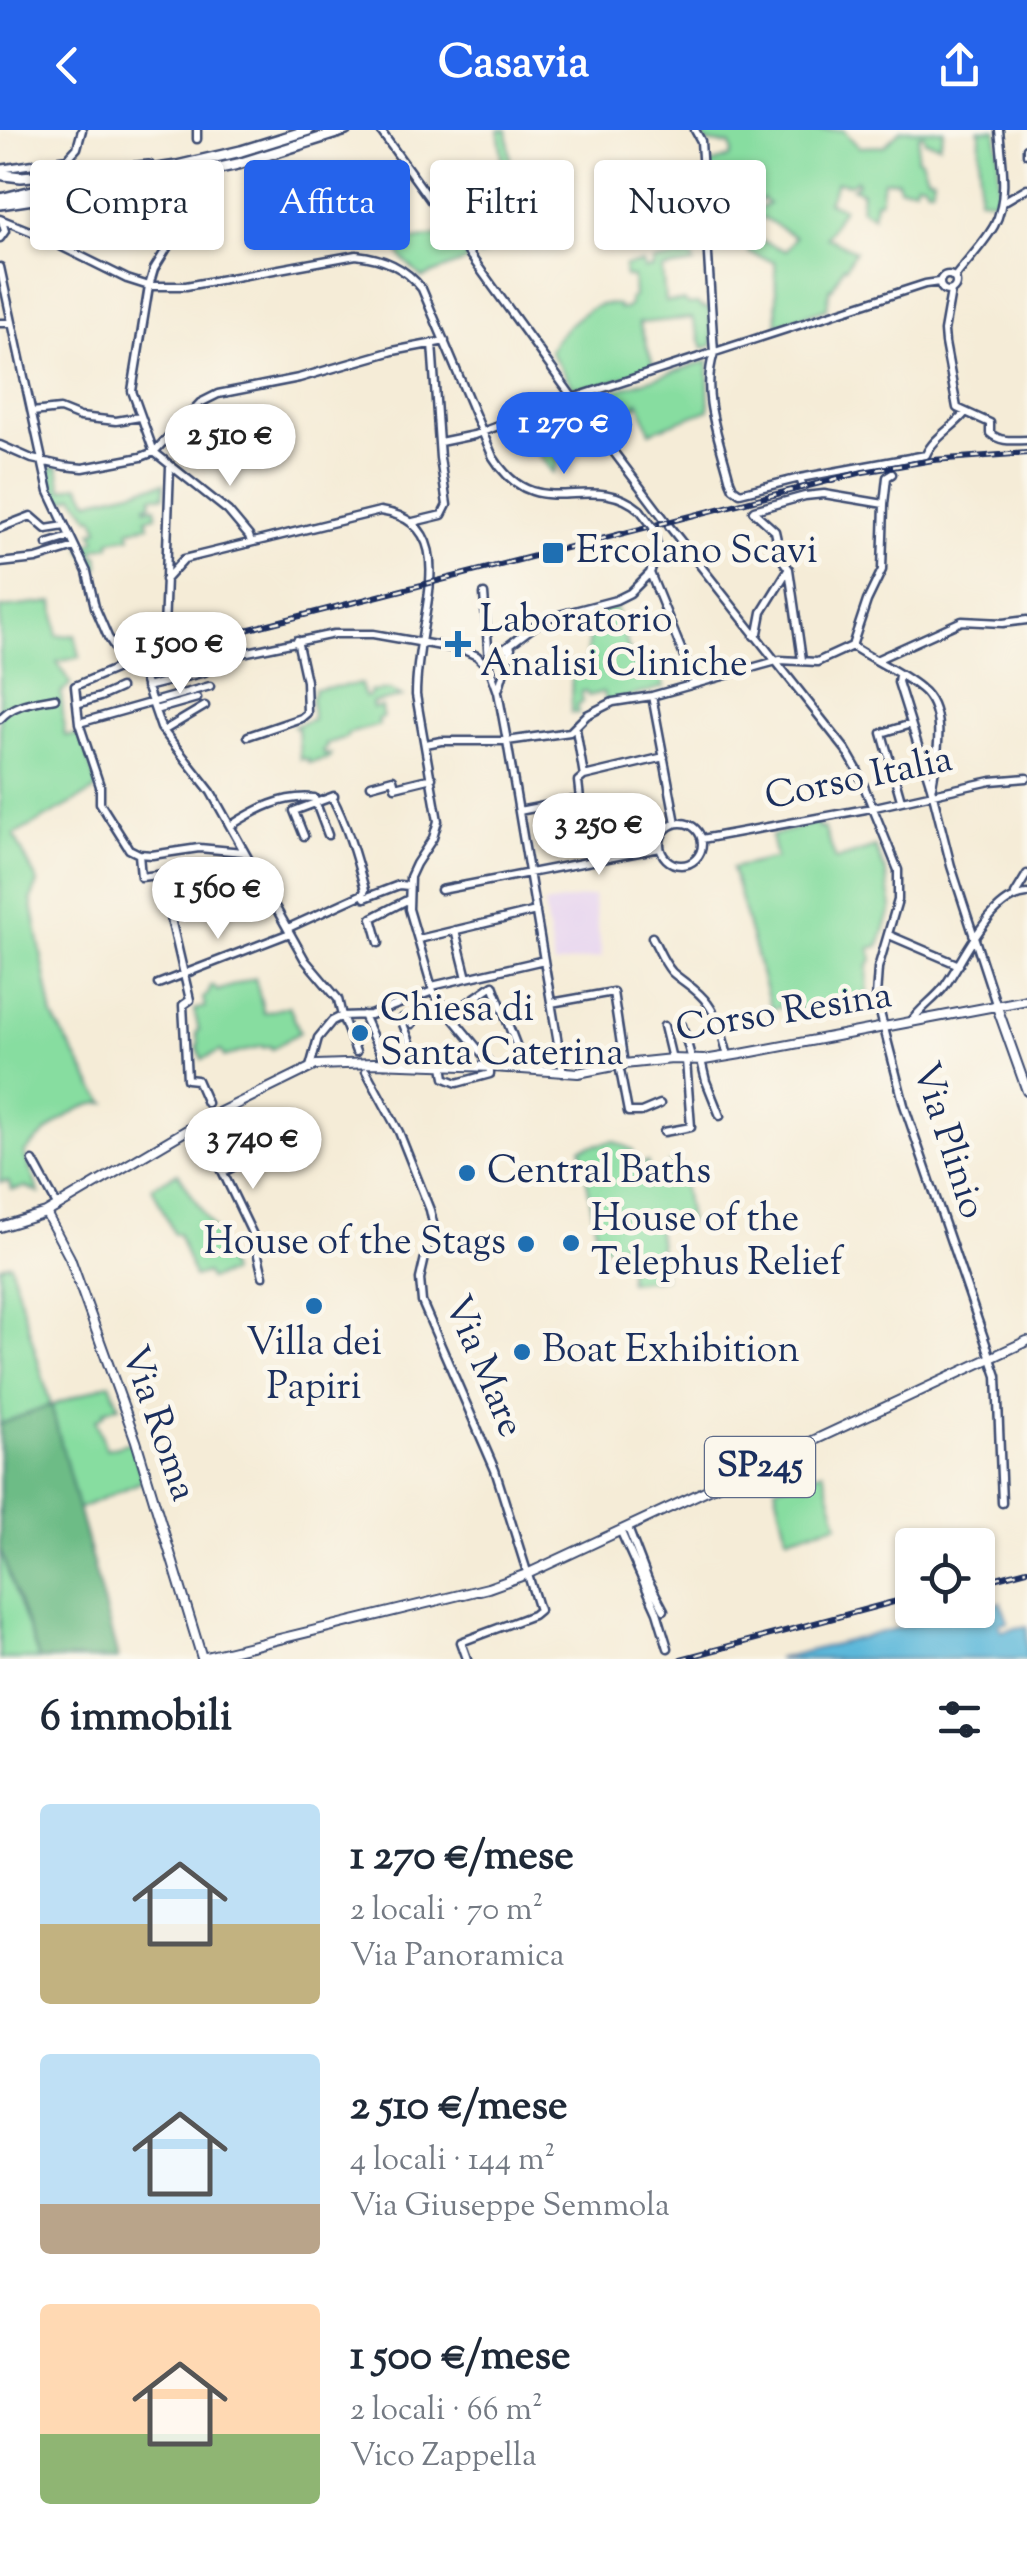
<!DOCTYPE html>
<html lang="it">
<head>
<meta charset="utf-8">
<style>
	:root { --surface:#fff; --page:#f2f2f3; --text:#1f2937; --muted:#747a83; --accent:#2563eb }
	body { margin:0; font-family:"Sorts Mill Goudy",serif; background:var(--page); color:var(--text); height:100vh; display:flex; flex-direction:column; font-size:38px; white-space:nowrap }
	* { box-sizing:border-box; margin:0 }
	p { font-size:32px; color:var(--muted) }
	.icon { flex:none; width:55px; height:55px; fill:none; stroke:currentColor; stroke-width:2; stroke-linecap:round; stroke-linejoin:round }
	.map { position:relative; height:1529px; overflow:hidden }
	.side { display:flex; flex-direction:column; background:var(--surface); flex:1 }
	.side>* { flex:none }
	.guide { position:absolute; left:30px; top:30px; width:968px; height:90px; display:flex; gap:20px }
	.controls { position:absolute; left:895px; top:1398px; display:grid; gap:20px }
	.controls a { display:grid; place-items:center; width:100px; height:100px; border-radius:10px; background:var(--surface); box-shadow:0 2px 8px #0004; font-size:50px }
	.price { position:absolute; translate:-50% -85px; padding:0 22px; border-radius:35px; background:#fff; color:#222; font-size:32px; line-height:65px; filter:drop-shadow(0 2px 5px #0008) }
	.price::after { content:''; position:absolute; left:50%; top:60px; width:30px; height:22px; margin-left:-15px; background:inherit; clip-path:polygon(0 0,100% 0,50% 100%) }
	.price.selected { background:var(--accent); color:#fff }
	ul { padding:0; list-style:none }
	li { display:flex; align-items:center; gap:30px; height:250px; padding:0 40px }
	li span { display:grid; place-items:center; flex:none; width:280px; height:200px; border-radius:10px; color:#555 }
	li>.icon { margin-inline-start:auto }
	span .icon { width:120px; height:120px; fill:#fffc; stroke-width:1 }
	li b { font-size:42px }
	h2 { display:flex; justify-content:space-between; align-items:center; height:120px; padding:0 40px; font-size:42px }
	.chip { padding:0 35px; border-radius:10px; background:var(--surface); box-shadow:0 2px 8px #0004; font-size:35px; line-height:90px }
	.chip.selected { background:var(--accent); color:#fff }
	header { display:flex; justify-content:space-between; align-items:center; height:130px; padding:0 40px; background:var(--accent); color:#fff; font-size:45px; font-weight:800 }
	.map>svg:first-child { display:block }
	.built { fill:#e6d3f0 }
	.green { fill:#87dda0; stroke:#51867f; stroke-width:2.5 }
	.forest { fill:#6dbc86; stroke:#447672; stroke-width:2.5 }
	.water { fill:#5cb8da; stroke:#3c749c; stroke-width:2.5 }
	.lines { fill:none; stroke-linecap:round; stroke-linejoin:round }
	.minor-casing { stroke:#3c4b70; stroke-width:11 }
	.major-casing { stroke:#3c4b70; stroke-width:12 }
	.highway-casing { stroke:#3c4b70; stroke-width:14 }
	.minor { stroke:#fff; stroke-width:6 }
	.major { stroke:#fff; stroke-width:8 }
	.highway { stroke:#fff; stroke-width:9 }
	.rail-casing { stroke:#1b2f5e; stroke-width:6 }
	.rail { stroke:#fbf7ec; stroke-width:2.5; stroke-dasharray:8; stroke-linecap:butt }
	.minor-bridge-casing { stroke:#3c4b70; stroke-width:11; stroke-linecap:butt }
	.minor-bridge { stroke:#fff; stroke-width:6 }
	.poi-dot { fill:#1f6fb2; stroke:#fbf7ec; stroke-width:4 }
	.labels { text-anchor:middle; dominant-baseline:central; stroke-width:10; stroke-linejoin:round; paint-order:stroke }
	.shield { fill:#fbf7ec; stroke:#5e6b89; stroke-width:2.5 }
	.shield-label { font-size:35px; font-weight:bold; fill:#1b2f5e }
	.poi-label { font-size:38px; fill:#1b2f5e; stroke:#fbf7ec; text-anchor:start }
	.street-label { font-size:38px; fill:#1b2f5e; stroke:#fbf7ec }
</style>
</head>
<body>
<header><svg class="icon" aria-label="back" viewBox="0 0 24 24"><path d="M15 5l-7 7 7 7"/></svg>Casavia<svg class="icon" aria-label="share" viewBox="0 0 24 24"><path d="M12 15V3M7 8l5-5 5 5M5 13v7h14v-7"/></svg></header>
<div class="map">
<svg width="1027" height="1529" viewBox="0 0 1027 1529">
	<rect width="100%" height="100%" fill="#fbf7ec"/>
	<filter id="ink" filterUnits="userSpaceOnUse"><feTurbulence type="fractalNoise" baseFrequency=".01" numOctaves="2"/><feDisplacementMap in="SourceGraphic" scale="20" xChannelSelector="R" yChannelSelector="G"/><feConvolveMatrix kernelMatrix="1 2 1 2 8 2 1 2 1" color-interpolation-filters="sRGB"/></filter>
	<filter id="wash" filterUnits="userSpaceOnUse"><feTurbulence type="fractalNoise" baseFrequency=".0048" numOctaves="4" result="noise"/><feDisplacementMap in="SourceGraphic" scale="40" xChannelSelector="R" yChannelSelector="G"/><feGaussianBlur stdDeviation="2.25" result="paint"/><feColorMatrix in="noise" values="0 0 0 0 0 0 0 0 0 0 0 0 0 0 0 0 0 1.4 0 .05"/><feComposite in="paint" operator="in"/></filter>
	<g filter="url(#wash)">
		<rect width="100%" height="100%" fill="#f5ecd7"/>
		<path class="built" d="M 593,766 L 602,827 L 554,835 L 544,774 Z"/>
		<path class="green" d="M 498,0 L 507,0 L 512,40 L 518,43 L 508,57 L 503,57 L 486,123 L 479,126 L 502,26 Z
			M 703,0 L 843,0 L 859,17 L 884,16 L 901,0 L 944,0 L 940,15 L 925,11 L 923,4 L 919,5 L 917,28 L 921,30 L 927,46 L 934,48 L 932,58 L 927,58 L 924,53 L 916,52 L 915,58 L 899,57 L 897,50 L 883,51 L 880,71 L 875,71 L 873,86 L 860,79 L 862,62 L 852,58 L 858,54 L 857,50 L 849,54 L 837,52 L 828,72 L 843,78 L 826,107 L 855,121 L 846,137 L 843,137 L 832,159 L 830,158 L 827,178 L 777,195 L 775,132 L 749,123 L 749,111 L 755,112 L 757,109 L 786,121 L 795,107 L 768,90 L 748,82 L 769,74 L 762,69 L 760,71 L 731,63 L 728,72 L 709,67 L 708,35 L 730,27 L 732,22 L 730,15 L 705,12 Z
			M 977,0 L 996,0 L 999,28 L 998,70 L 979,68 L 980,1 Z
			M 444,94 L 468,130 L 422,148 L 402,128 L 395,113 L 443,105 Z
			M 692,126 L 694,134 L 662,139 L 665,172 L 684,171 L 689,175 L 697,174 L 702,178 L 709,178 L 713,215 L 703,218 L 692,188 L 639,193 L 654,237 L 580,262 L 576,261 L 550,222 C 553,206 584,179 600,175 C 606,173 612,175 618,175 L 619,179 L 625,179 L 630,175 L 630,168 L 634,167 L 633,147 L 625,147 L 624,136 L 642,133 L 644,139 L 653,138 L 653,131 Z
			M 708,231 L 709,280 L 650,302 L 639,272 L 636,273 L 637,276 L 618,288 L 620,295 L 607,305 L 589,279 L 603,274 L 601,265 Z
			M 572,276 L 599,311 L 558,322 L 558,332 L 553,343 L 522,303 C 533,291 546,293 559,285 C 563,282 567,278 572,276 Z
			M 50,337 L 58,337 L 62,360 L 79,355 L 89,371 L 164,353 L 164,366 L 152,366 L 151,374 L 146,375 L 146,378 L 156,377 L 156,386 L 147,388 L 149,395 L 129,400 L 130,407 L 110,410 L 110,415 L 93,420 L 94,426 L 98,426 L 99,437 L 94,442 L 91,433 L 81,418 L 96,410 L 92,402 L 99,399 L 93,386 L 90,388 L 74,366 L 59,373 L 51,350 Z
			M 54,472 L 57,506 L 75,505 L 80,527 L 57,532 L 71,554 L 61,563 L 65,606 L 80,605 L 97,655 L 94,661 L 14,705 L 38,753 L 31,769 L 53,887 L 96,961 L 106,973 C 75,972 46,1002 24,1023 L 39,1063 L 26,1057 L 12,1060 L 8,1051 L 0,1052 L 0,478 Z
			M 615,477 L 634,535 L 639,537 L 655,533 L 664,557 L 606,573 L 603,562 L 588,566 L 586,561 L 581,562 L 583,572 L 578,574 L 578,583 L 571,583 L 572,533 L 587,532 L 589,499 L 587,486 Z
			M 361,554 L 364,567 L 370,566 L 370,562 L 390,560 L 402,567 L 372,573 L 373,578 L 382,577 L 383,588 L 378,589 L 379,595 L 347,604 L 347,607 L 326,614 L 327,618 L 323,620 L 325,625 L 331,624 L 330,628 L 309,633 L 308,629 L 300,629 L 298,599 L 294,596 L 313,589 L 311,566 L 314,565 L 314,559 Z
			M 817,692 L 818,698 L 824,698 L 836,730 L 875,717 L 885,740 L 892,777 L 879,816 L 870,818 L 872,830 L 868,835 L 867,868 L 801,884 L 798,874 L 771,879 L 732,738 L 776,728 L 771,706 Z
			M 255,848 L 264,883 L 289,876 L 300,902 L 272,919 L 270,916 L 263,918 L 262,916 L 224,927 L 221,921 L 202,929 L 197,916 L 199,914 L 196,903 L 199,900 L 194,880 L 205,877 L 203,868 L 208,864 L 211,856 L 214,856 L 217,861 Z
			M 613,1011 L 633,1020 L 634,1035 L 647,1032 L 650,1043 L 668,1042 L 668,1034 L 680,1033 L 689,1090 L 657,1095 L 664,1148 L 629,1152 L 626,1114 L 599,1117 L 581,1018 Z
			M 178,1043 L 220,1109 L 230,1143 L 209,1149 L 206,1143 L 194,1147 L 178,1103 L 174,1104 L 152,1057 Z
			M 10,1133 L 51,1276 L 110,1253 L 119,1276 L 104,1281 L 104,1285 L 96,1290 L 106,1319 L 131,1312 L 143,1351 L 78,1379 L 118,1529 L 0,1529 L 0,1136 Z
			M 823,1341 L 838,1394 L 787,1407 L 775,1357 Z"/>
		<path class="forest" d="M 51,1275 L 118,1529 L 39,1529 L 0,1420 L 0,1294 Z"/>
		<path class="water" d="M 1001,1472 L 1008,1492 L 999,1494 L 1001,1501 L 1027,1496 L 1027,1529 L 777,1529 L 969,1480 L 978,1480 L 978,1478 Z"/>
	</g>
	<g filter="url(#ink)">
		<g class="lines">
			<defs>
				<path id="minor" d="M 380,0 L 573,268 L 665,390
					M 695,0 L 701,11 L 714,223 C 700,265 720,310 730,351 L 733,358 L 740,363 L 800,348 L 802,354
					M 197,9 L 197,0
					M 1027,18 L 1027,24
					M 0,39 L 67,29 L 77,18 L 82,0
					M 192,55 L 185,89 L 154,139 L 149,156 L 132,261 L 154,322 L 228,381 L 249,406 L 251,412
					M 1003,72 L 1027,58
					M 0,89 L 30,101 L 127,149 L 149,156 L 186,156 L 356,125 C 383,128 405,137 422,159 L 493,327 C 537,398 590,338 640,380
					M 0,108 L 5,101 L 2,91
					M 0,137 L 49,362 L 87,442 L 95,477 L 108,507 L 122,529 L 150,533 L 192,526 L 214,529 L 334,504 L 373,504 L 464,520 L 477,526 L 489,538
					M940 153a8 8 0 1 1 16 0a8 8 0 1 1-16 0Z
					M 954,148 C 967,131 983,115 994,96 C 1009,69 1002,30 999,0
					M 951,161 L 944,201 L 945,213 L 957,278 L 990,293 L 990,303 C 1001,313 1014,310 1027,310
					M 0,193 L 11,193
					M 32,282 L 60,279 L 80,287 L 116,291 L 140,287
					M 440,312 L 474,305 L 573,268 L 925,154 L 939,152
					M 0,315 L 32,329 L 64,336 L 83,338 L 141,327 L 154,322 L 200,273 L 218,264 L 299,248 L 393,221 L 445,211
					M 170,337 L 164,501 L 159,514 L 138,532 L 161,598 L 211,662 L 305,830 L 338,869 L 342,886 L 356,922
					M 800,348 L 926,325 C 932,309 954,297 965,283
					M 754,380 L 805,366 L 824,364 L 884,374
					M 753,381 L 775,401 L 781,428 L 789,439 L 802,530
					M 413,392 L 442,385 L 447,375 L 440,328 L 432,213
					M 669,396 L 846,620 L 857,639 L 898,740 L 898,770 L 878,838 L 876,867 L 904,975 L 997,1246 L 1002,1373
					M 0,398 L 31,386 L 46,399 L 65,396
					M 47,414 L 70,407
					M 0,433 L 36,429 L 75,417
					M 650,443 L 695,553
					M 165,450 L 184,429 L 380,381 C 444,390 432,446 424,494 C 420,518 416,541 416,565 L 438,691 L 433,708 L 416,734 L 410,747 L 409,779 L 433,861 L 450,885 L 493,937
					M 484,464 L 489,531
					M 754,506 L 758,503 L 762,482 L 788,440
					M 852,516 C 874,531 900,541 920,558 C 948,580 937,626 932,656
					M 852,516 L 867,471 L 882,440 L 884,374 L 887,347 L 892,344
					M 876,530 L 962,491 L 1003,493 L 1027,490
					M 134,531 L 75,556 L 79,593 L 100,656 L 100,673 L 129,719 L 139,724 L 152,725 L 199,718 L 243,722
					M 899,545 L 898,552 L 931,657 L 951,736 L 997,877
					M 146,557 L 205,542
					M 499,558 L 511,518
					M 652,566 L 676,693
					M 77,574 L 100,567 L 120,558
					M 155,580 L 197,568
					M 0,589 C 14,573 34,572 55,568
					M 79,593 L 210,556
					M 576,599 L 584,646 L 664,627
					M 163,601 L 205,576
					M 248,606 L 301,588 L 307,583 L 306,551 L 297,510
					M 426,614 L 441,611 L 507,611 L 570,602 L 587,585 L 613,572 L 652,566 L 780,530 L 817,532 L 852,516
					M 371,655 L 393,649 L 395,657 L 432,648
					M 332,667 C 348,697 356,728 365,760 L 363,764
					M 901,670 L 882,603 L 911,594
					M 519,681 L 580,669 L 578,651 L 584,646
					M660 714a21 21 0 1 1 42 0a21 21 0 1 1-42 0Z
					M 230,696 C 257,679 282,665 314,668 L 328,705
					M 304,706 L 294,681 L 334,666
					M 702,709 L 866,679 L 991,651 L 1027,648
					M 139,724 L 141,747 L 164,744 L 172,793 L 190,870 L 183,875 L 187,949 L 197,950 L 207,973
					M 441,760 L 660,718
					M 1015,764 L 1027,744
					M 288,798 L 363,764 L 365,768 L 399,755 L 409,756
					M 455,800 L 467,848
					M 889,805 L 959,835
					M 652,807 C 658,818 663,832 672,842 C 684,853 698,859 708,874 C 719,889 723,908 728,926
					M 419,809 L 536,781
					M 379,813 L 372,788 L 409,769
					M 158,854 L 290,803
					M 432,856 L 544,830
					M 551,873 L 613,862 L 624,934
					M 363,885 L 385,934
					M 450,885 L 493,855 L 517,917 L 518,939
					M 911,892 C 920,878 933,871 944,857 C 964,830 989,767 1027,764
					M 682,895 L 692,930
					M 664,896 L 672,929
					M 410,912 L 401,889 L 405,887 L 407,892 L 411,891 L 412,894
					M 701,930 L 706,951 L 720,986
					M 443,935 L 445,948 L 457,953 L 490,944 L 490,937
					M 619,935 L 628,982 L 641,982 L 660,974
					M 310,937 L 318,908 L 332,891 L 342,886 L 370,885 L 433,861
					M 366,941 L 399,1002 L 430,1080 L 433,1093 L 420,1149 L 422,1172 L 495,1340 L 539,1480 L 533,1485 L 461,1512 L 467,1529
					M 563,943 L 507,611 L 498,562 L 488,534 L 492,528 L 544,489 L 616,470 L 630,463 L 650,443 L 658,420
					M 199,993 L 253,1105 L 263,1146
					M 664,1002 L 691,997 L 686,930
					M 33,1031 L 57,1075
					M 223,1042 L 274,1017
					M 628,1398 L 648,1450 L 664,1480
					M 621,1402 L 657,1482 L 668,1518"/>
				<path id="major" d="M 997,877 L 1027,961
					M 46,1083 L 70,1128 L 136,1311 L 202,1528 L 488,1458 L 527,1444 L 1027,1211
					M 0,1097 L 46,1083 L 204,990 L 316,935 L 374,933 L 493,937 L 578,943 L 624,934 L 672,929 L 704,930 L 741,924 L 1027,870"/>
				<path id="highway" d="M 0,41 L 4,45 L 21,47 L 149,36
					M 0,69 L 65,53 L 177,36 L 241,21 L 309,0
					M 0,74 L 179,47 L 238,34 L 346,0"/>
			</defs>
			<use href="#minor" class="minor-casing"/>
			<use href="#major" class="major-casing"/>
			<use href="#highway" class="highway-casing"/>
			<use href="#minor" class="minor"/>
			<use href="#major" class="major"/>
			<use href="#highway" class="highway"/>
			<defs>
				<path id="rail" d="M 195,513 L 863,342 L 933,330 L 1027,323
					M 978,1453 L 1027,1440
					M 681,1529 L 912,1467"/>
			</defs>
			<use href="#rail" class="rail-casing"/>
			<use href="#rail" class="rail"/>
			<defs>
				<path id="minor-bridge" d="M 640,380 L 653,397 L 658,420"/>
			</defs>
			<use href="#minor-bridge" class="minor-bridge-casing"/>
			<use href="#minor-bridge" class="minor-bridge"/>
		</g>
	</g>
	<g class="poi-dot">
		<rect x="541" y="411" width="24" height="24" rx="5"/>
		<path d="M453 499h10v10h10v10h-10v10h-10v-10h-10v-10h10z"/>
		<circle cx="360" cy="903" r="10"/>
		<circle cx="467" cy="1043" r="10"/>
		<circle cx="571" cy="1113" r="10"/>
		<circle cx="526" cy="1114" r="10"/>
		<circle cx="314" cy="1176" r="10"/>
		<circle cx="522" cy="1222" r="10"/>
	</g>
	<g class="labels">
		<rect class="shield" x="705" y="1307" width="110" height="60" rx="8"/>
		<g class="shield-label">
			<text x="760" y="1337">SP245</text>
		</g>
		<g class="poi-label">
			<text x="576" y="423">Ercolano Scavi</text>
			<text x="480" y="492">Laboratorio<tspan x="480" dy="44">Analisi Cliniche</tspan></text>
			<text x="380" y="881">Chiesa di<tspan x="380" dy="44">Santa Caterina</tspan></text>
			<text x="487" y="1043">Central Baths</text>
			<text x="591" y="1091">House of the<tspan x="591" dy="44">Telephus Relief</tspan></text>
			<text x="506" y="1114" text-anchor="end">House of the Stags</text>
			<text x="314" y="1215" text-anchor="middle">Villa dei<tspan x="314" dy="44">Papiri</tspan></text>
			<text x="542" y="1222">Boat Exhibition</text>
		</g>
		<g class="street-label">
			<text transform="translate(859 650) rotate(-12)">Corso Italia</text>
			<text transform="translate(784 884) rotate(-9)">Corso Resina</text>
			<text transform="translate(947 1011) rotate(72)">Via Plinio</text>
			<text transform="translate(482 1237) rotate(67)">Via Mare</text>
			<text transform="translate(157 1294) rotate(71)">Via Roma</text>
		</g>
	</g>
</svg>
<div class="controls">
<a><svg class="icon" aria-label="locate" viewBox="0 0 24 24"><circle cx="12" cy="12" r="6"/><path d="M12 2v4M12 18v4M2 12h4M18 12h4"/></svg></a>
</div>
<b class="price selected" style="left:564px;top:347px">1 270 €</b>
<b class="price" style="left:230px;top:359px">2 510 €</b>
<b class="price" style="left:180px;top:567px">1 500 €</b>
<b class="price" style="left:599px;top:748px">3 250 €</b>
<b class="price" style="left:218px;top:812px">1 560 €</b>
<b class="price" style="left:253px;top:1062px">3 740 €</b>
<div class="guide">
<a class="chip">Compra</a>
<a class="chip selected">Affitta</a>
<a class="chip">Filtri</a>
<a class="chip">Nuovo</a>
</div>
</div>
<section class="side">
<h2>6 immobili<svg class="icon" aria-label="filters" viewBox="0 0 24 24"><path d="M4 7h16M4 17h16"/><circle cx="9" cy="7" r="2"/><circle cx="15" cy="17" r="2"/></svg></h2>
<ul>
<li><span style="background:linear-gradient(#bfe0f5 60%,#c2b280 0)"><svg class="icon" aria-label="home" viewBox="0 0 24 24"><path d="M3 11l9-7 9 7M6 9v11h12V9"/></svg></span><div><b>1 270 €/mese</b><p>2 locali · 70 m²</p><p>Via Panoramica</p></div></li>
<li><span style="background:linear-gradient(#bfe0f5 75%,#b9a48a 0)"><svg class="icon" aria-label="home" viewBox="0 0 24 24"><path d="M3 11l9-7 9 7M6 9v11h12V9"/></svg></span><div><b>2 510 €/mese</b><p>4 locali · 144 m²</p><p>Via Giuseppe Semmola</p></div></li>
<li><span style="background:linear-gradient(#ffd9b3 65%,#8fb573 0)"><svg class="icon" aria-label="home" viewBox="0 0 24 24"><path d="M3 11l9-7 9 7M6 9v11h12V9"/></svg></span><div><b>1 500 €/mese</b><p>2 locali · 66 m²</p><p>Vico Zappella</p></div></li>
</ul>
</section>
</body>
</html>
